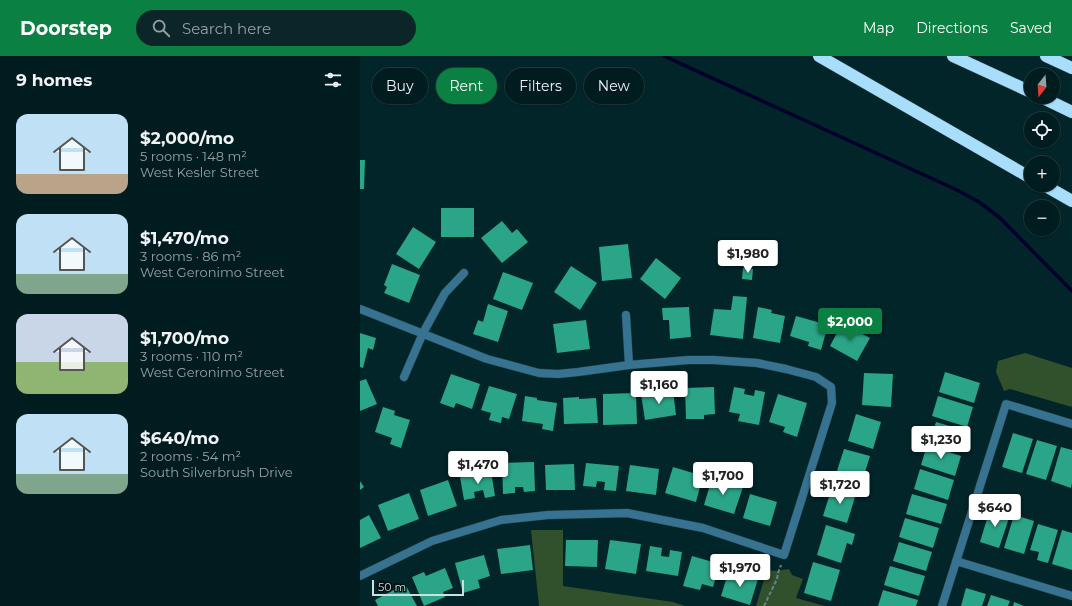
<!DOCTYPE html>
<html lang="en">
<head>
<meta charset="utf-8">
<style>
	:root { --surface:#011c1f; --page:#0b2528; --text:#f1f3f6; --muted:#96a1a4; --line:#233a3d; --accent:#0b8043 }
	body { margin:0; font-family:Montserrat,sans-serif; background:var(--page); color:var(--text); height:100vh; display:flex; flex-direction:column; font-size:15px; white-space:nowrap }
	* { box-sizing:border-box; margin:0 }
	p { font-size:13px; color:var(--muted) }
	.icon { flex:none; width:22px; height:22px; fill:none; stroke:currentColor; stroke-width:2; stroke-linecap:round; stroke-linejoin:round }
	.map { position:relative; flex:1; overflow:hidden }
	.side { display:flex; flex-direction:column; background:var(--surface); width:360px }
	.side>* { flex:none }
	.top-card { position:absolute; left:12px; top:12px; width:380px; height:36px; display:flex; gap:8px }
	.needle { width:26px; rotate:197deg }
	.buttons { position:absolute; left:664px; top:12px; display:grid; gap:8px }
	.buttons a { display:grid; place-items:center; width:36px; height:36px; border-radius:50%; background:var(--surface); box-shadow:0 1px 3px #0004,0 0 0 1px var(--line); font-size:20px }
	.scale { position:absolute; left:12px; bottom:10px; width:92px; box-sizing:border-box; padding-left:4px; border:2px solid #cde0e1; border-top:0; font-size:11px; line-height:14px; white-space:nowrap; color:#cde0e1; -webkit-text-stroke:3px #020c0d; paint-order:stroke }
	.price { position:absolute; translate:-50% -34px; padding:0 9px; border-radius:4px; background:#fff; color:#222; font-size:13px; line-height:26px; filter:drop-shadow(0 1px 2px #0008) }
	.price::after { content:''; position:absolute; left:50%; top:24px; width:12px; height:9px; margin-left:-6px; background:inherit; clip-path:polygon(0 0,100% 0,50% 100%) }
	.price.selected { background:var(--accent); color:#fff }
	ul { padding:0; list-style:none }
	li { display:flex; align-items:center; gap:12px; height:100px; padding:0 16px }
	li span { display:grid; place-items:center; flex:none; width:112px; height:80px; border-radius:12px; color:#555 }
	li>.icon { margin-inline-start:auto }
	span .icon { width:48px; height:48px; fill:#fffc; stroke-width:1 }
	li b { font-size:17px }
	h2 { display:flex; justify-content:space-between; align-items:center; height:48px; padding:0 16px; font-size:17px }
	.chip { padding:0 14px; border-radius:18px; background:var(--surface); box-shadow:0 1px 3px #0004,0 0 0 1px var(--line); font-size:14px; line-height:36px }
	.chip.selected { background:var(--accent); color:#fff }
	header { display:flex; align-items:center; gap:24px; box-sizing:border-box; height:56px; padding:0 20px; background:var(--accent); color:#fff }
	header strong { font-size:19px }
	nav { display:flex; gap:22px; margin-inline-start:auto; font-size:14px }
	.search { width:280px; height:36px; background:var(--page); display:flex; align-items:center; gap:10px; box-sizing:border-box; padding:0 14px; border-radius:22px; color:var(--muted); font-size:15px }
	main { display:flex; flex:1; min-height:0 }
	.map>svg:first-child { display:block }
	.green { fill:#31502c }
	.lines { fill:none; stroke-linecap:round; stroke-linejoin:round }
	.stream { stroke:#00002b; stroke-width:3.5 }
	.building { fill:#2ba587 }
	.street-casing { stroke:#224346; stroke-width:9 }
	.highway-casing { stroke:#224346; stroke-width:13 }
	.path { stroke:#678385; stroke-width:2; stroke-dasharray:4 2; stroke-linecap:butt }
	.street { stroke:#377291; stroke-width:8 }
	.highway { stroke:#a8ddfc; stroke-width:12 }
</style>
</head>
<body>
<header>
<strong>Doorstep</strong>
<div class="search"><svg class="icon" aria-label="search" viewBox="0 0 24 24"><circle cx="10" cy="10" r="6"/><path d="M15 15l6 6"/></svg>Search here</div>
<nav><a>Map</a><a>Directions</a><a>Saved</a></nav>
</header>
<main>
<section class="side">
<h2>9 homes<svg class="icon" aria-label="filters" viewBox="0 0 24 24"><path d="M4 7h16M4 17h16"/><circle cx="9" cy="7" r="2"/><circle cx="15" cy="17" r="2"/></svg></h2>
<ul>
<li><span style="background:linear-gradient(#bfe0f5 75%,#b9a48a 0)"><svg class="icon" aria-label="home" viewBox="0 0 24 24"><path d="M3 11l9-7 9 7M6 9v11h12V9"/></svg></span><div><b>$2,000/mo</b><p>5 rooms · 148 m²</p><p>West Kesler Street</p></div></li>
<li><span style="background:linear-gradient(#bfe0f5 75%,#7fa58c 0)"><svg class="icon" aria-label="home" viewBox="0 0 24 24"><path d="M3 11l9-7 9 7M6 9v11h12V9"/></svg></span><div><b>$1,470/mo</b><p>3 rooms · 86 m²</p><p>West Geronimo Street</p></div></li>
<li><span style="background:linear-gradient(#c9d6e8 60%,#8fb573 0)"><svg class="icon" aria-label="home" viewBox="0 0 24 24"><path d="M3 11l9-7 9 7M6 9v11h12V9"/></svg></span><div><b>$1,700/mo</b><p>3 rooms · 110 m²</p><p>West Geronimo Street</p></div></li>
<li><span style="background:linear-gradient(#bfe0f5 75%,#7fa58c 0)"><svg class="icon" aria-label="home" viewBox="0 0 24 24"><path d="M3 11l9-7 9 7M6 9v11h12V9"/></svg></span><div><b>$640/mo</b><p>2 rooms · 54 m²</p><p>South Silverbrush Drive</p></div></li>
</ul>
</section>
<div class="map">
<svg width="712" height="550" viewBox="0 0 712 550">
	<rect width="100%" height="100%" fill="#012529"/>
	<path class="green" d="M 665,297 L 712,312 L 712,351 L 650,333 L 644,335 L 636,316 L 638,305 Z
		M 171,474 L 203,474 L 203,530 L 313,546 L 325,550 L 179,550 Z
		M 429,513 L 432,519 L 443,523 L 436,542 L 465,550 L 396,550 L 407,514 L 417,515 Z"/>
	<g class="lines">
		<path class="stream" d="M 304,0 L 597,134 L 619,146 L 639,161 L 712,235"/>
	</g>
	<path class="building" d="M 0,104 L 5,104 L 4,133 L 0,133 Z
		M 81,152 L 114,152 L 114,181 L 81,181 Z
		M 142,165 L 152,177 L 157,173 L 168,186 L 142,207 L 121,182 Z
		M 53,171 L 76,186 L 59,213 L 36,198 Z
		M 268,188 L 272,222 L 242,225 L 239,191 Z
		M 296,202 L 321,222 L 305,243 L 280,223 Z
		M 32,208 L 60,219 L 49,247 L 24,237 L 27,231 L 24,229 Z
		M 211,210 L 237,227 L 220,254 L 194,236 Z
		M 383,212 L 393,213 L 392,224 L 382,223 Z
		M 143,216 L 173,227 L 162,254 L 133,243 Z
		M 373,240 L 387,241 L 383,283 L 350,279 L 354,253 L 371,254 Z
		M 128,248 L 148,255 L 138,286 L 113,278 L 118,264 L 123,266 Z
		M 329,251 L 331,281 L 310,283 L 309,264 L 303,264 L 302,252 Z
		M 398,251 L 412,254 L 411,257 L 425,260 L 420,287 L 393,282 Z
		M 436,260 L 468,269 L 461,294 L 448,290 L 449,286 L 430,280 Z
		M 226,264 L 230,293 L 197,297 L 193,268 Z
		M 482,267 L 510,282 L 497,305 L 470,290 Z
		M 0,277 L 16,282 L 13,294 L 8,292 L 3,312 L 0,311 Z
		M 585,316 L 620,327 L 614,347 L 579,336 Z
		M 504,317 L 533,318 L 531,351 L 502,349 Z
		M 91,318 L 120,328 L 112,353 L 96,347 L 94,352 L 80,347 Z
		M 6,323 L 17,348 L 0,355 L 0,325 Z
		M 129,330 L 157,338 L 149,363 L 142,361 L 141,367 L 129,364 L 131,357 L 121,354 Z
		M 354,331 L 355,358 L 344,359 L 344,363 L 326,363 L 325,332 Z
		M 374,331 L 385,333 L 384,338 L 394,340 L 395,334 L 405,336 L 399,369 L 378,365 L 380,358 L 369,356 Z
		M 313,334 L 316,359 L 285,364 L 281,338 Z
		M 276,337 L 277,368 L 243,369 L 243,338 Z
		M 418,338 L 447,347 L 437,381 L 423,376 L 425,371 L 409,366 Z
		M 165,340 L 177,342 L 177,344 L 197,347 L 193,375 L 182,373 L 183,368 L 162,365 Z
		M 578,340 L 613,351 L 607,371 L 572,360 Z
		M 219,341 L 219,343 L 236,342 L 238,367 L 204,368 L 203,342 Z
		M 23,351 L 35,355 L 34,359 L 50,364 L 41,392 L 30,388 L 32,382 L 15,376 Z
		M 496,358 L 521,366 L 513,393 L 488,385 Z
		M 576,366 L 607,375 L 602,394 L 570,385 Z
		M 653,377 L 673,383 L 662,417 L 642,411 Z
		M 677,384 L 697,390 L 686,424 L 666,418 Z
		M 567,389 L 601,400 L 595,420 L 561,409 Z
		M 701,391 L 712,394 L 712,427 L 711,432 L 691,425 Z
		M 484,393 L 510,400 L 500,432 L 474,424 Z
		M 174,406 L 175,435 L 164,436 L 163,431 L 155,431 L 155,437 L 143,438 L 142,407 Z
		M 226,407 L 259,410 L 256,435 L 244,434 L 245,426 L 237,425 L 236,431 L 223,430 Z
		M 214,408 L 215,434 L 186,434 L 185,409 Z
		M 270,409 L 299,413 L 296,439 L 266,435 Z
		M 313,411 L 343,420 L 336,446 L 305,437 Z
		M 560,413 L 594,424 L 588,444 L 554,433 Z
		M 131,415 L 135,440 L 125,442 L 123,434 L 114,436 L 115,442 L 104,444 L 100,421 Z
		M 352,422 L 383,431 L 374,458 L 344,449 Z
		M 88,424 L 97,450 L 68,460 L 60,434 Z
		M 0,425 L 4,431 L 0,434 Z
		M 472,431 L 496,438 L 487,467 L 463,460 Z
		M 49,437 L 59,463 L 28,475 L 18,449 Z
		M 390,438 L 417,446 L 410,470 L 383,462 Z
		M 552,438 L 587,448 L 581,468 L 546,458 Z
		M 630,453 L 650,459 L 639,492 L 620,486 Z
		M 9,459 L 21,482 L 0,492 L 0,464 Z
		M 654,459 L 674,465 L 664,498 L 644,492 Z
		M 545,462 L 579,472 L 573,492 L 539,481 Z
		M 678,468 L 698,474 L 688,507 L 677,504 L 679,496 L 670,494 Z
		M 466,469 L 495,478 L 492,489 L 487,487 L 481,507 L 457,499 Z
		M 702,474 L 712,477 L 712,514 L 692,508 Z
		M 206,484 L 238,484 L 237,511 L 205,510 Z
		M 250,484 L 281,488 L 276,518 L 245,513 Z
		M 539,486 L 572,496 L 566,515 L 533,505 Z
		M 170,489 L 173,514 L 141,518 L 137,493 Z
		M 290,490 L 302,492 L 301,500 L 309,501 L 310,494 L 322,496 L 318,520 L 286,515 Z
		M 124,499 L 130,520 L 118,524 L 120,532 L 103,537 L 95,507 Z
		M 332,500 L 360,508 L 353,531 L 342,528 L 340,534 L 323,530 Z
		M 453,506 L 480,514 L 471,545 L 444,537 Z
		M 530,510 L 565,520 L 559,540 L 524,529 Z
		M 85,512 L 93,532 L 83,536 L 85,541 L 64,550 L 52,521 L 64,516 L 66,520 Z
		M 369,514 L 398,523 L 390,549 L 361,540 Z
		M 45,528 L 57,550 L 18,550 L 15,544 Z
		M 606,532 L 626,538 L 622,550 L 601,550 Z
		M 523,534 L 558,544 L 556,550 L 518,550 Z
		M 631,539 L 650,545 L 648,550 L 627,550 Z
		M 654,546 L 664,550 L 653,550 Z"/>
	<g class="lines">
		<defs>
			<path id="street" d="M 0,253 L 127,303 L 179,317 L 198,318 L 218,316 L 269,309 L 328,304 L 354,304 L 397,307 L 426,313 L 456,321 L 471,331 L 472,347 L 424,499 L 343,472 L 267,457 L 188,459 L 141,464 L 72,485 L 0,520
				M 266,259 L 269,309
				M 44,321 L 63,277 L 85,237 L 104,217
				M 596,505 L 712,540
				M 582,550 L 646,348 L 712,368"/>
			<path id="highway" d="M 459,0 L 671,122
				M 593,0 L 671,36
				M 686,0 L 712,12
				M 681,41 L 712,56
				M 684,129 L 712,145"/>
		</defs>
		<use href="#street" class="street-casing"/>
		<use href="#highway" class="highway-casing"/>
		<path class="path" d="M 404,550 L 417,523 L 418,517 L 421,509"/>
		<use href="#street" class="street"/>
		<use href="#highway" class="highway"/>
	</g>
</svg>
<div class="buttons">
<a><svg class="needle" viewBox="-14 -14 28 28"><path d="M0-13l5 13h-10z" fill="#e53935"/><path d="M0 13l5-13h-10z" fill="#96a1a4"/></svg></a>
<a><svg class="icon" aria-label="locate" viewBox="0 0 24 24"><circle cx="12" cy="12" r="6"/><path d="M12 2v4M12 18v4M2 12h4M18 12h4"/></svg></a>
<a>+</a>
<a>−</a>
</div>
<div class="scale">50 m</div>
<b class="price" style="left:388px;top:218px">$1,980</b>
<b class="price selected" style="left:490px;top:286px">$2,000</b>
<b class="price" style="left:299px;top:349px">$1,160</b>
<b class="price" style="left:581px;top:404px">$1,230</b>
<b class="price" style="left:118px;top:429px">$1,470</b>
<b class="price" style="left:363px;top:440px">$1,700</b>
<b class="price" style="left:480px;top:449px">$1,720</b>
<b class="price" style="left:635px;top:472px">$640</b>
<b class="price" style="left:380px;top:532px">$1,970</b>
<div class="top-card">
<a class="chip">Buy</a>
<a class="chip selected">Rent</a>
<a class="chip">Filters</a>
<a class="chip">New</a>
</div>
</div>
</main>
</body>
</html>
